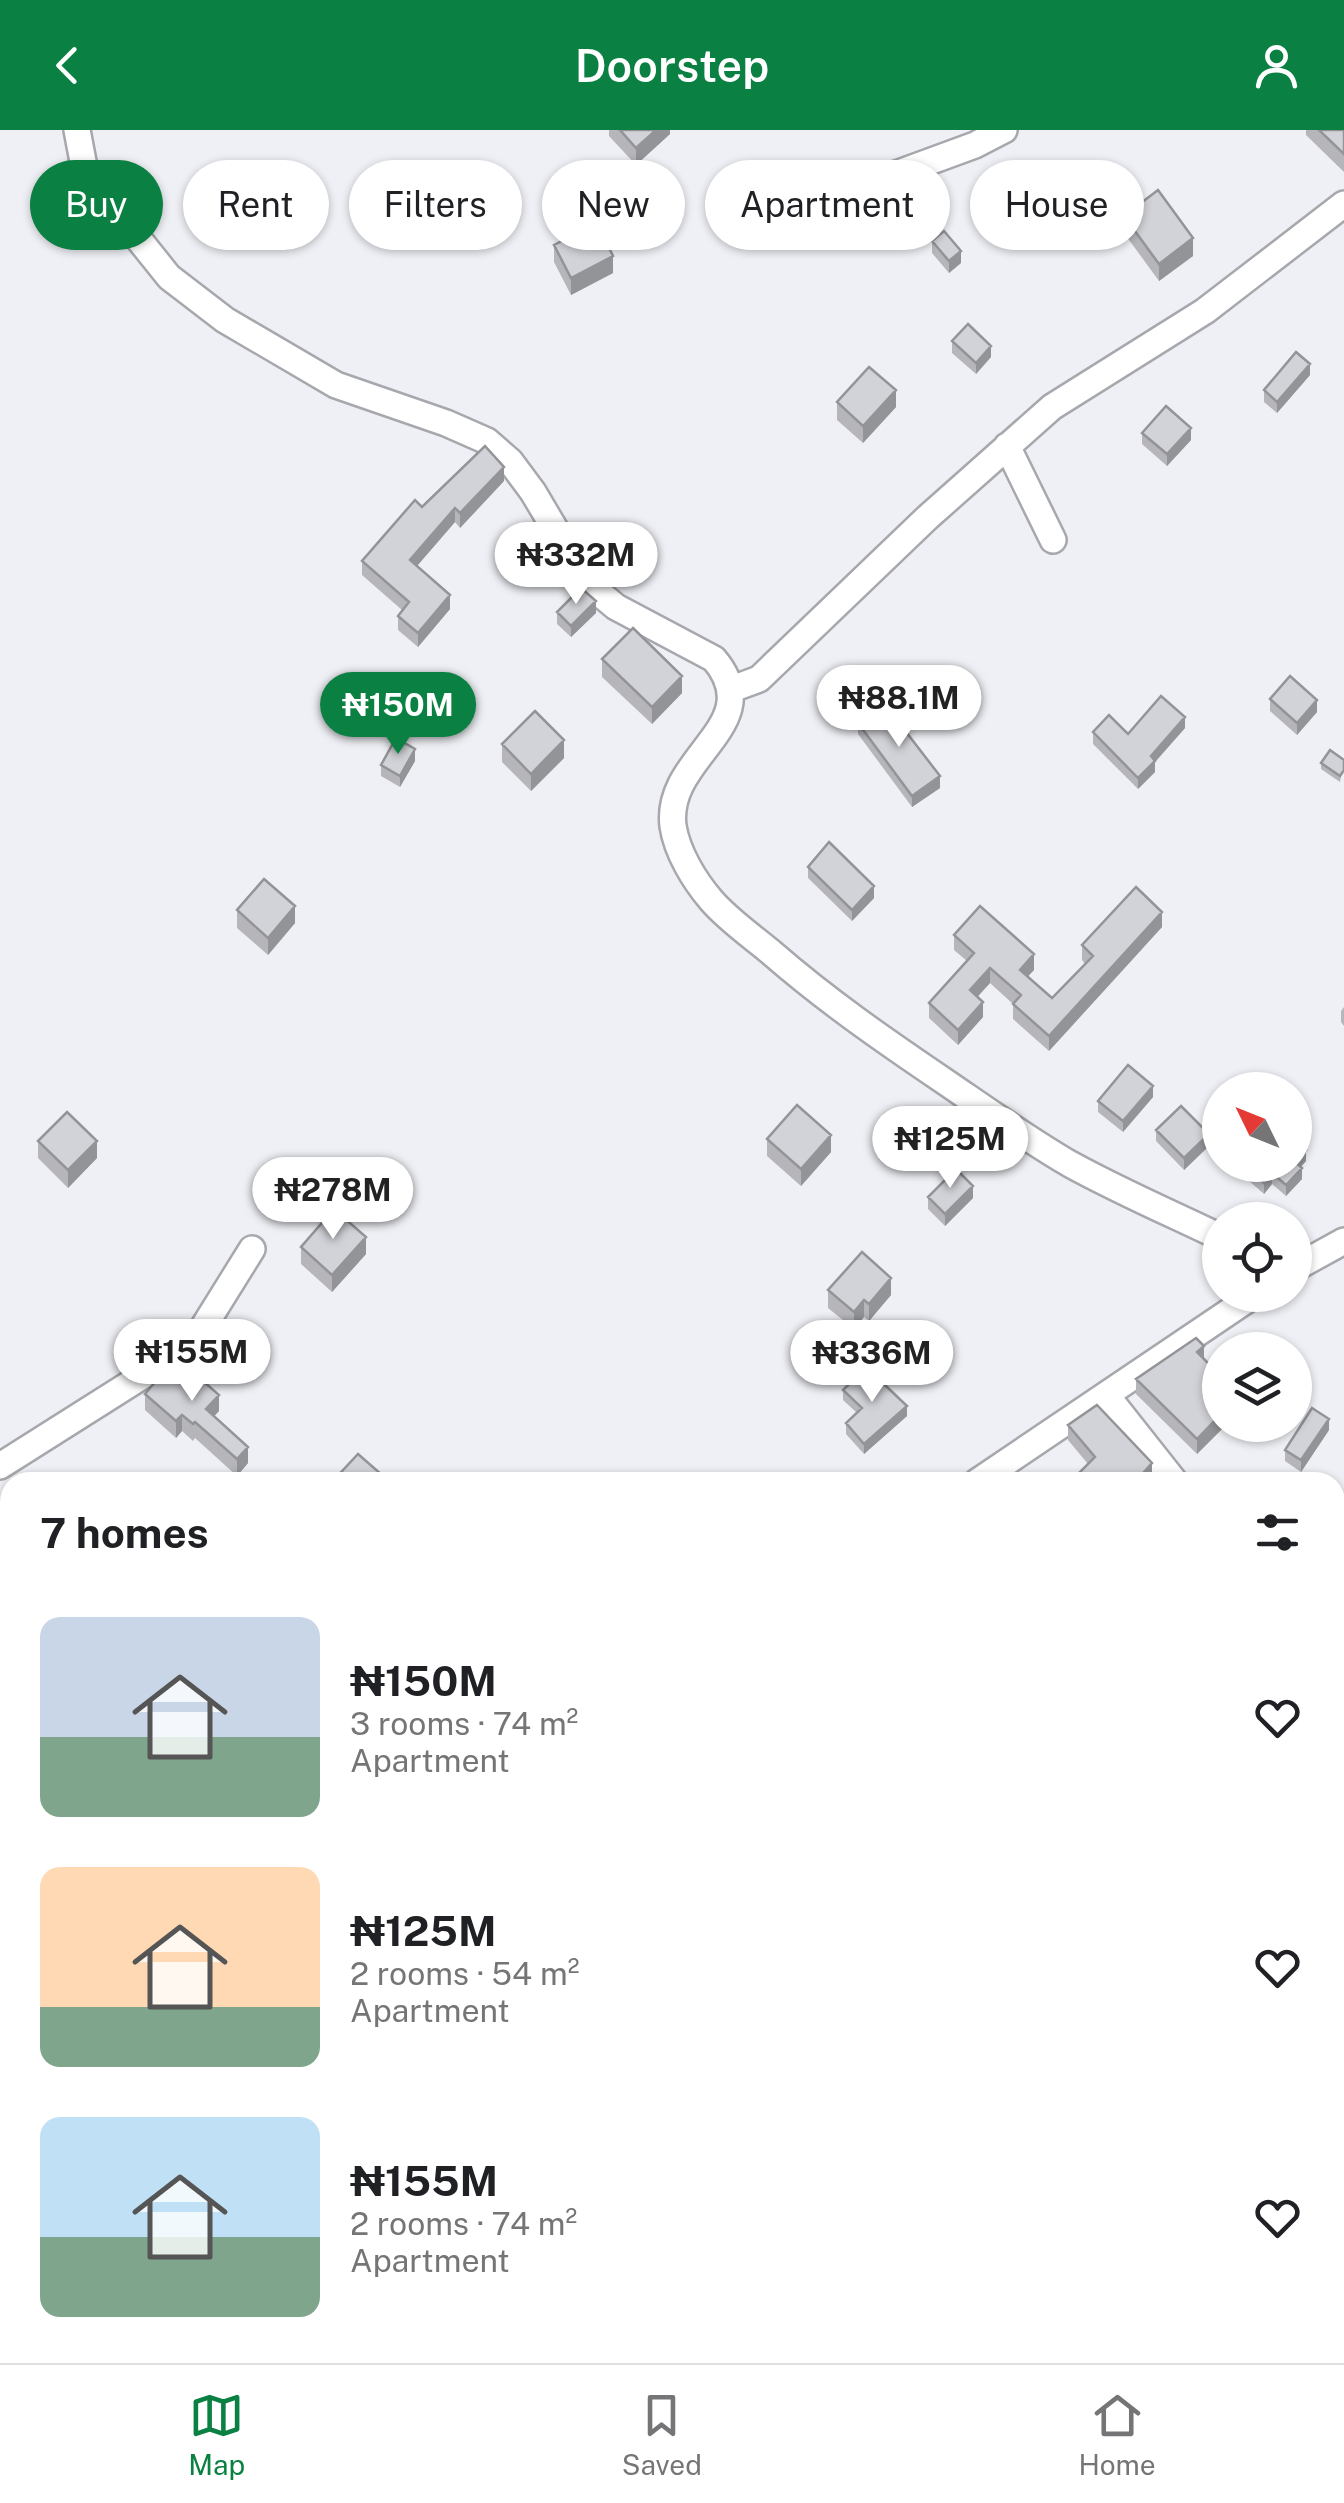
<!DOCTYPE html>
<html lang="en">
<head>
<meta charset="utf-8">
<style>
	:root { --surface:#fff; --page:#f6f6f6; --text:#202124; --muted:#757577; --line:#e0e0e0; --accent:#0b8043 }
	body { margin:0; font-family:"Public Sans",sans-serif; background:var(--page); color:var(--text); height:100vh; display:flex; flex-direction:column; font-size:38px; white-space:nowrap }
	* { box-sizing:border-box; margin:0 }
	p { font-size:32px; color:var(--muted) }
	.icon { flex:none; width:55px; height:55px; fill:none; stroke:currentColor; stroke-width:2; stroke-linecap:round; stroke-linejoin:round }
	.map { position:relative; flex:1; overflow:hidden }
	.details { position:absolute; left:0px; top:1342px; width:1345px; height:892px; display:flex; flex-direction:column; background:var(--surface); border-radius:30px 30px 0 0; box-shadow:0 2px 8px #0004 }
	.details>* { flex:none }
	.banner { position:absolute; left:30px; top:30px; width:1285px; height:90px; display:flex; gap:20px }
	.needle { width:65px; rotate:313deg }
	.tools { position:absolute; left:1202px; top:942px; display:grid; gap:20px }
	.tools a { display:grid; place-items:center; width:110px; height:110px; border-radius:50%; background:var(--surface); box-shadow:0 2px 8px #0004; font-size:50px }
	.price { position:absolute; translate:-50% -85px; padding:0 22px; border-radius:35px; background:#fff; color:#222; font-size:32px; line-height:65px; filter:drop-shadow(0 2px 5px #0008) }
	.price::after { content:''; position:absolute; left:50%; top:60px; width:30px; height:22px; margin-left:-15px; background:inherit; clip-path:polygon(0 0,100% 0,50% 100%) }
	.price.selected { background:var(--accent); color:#fff }
	ul { padding:0; list-style:none }
	li { display:flex; align-items:center; gap:30px; height:250px; padding:0 40px }
	li span { display:grid; place-items:center; flex:none; width:280px; height:200px; border-radius:20px; color:#555 }
	li>.icon { margin-inline-start:auto }
	span .icon { width:120px; height:120px; fill:#fffc; stroke-width:1 }
	li b { font-size:42px }
	h2 { display:flex; justify-content:space-between; align-items:center; height:120px; padding:0 40px; font-size:42px }
	.pill { padding:0 35px; border-radius:45px; background:var(--surface); box-shadow:0 2px 8px #0004; font-size:35px; line-height:90px }
	.pill.selected { background:var(--accent); color:#fff }
	header { display:flex; justify-content:space-between; align-items:center; height:130px; padding:0 40px; background:var(--accent); color:#fff; font-size:45px; font-weight:600 }
	.menu { display:flex; justify-content:space-around; align-items:center; height:140px; border-top:2px solid var(--line); background:var(--surface); font-size:28px; color:var(--muted) }
	.menu a { display:grid; justify-items:center; gap:5px }
	.menu .selected { color:var(--accent) }
	.map>svg:first-child { display:block }
	.lines { fill:none; stroke-linecap:round; stroke-linejoin:round }
	.minor-casing { stroke:#a7a8ad; stroke-width:30 }
	.minor { stroke:#fff; stroke-width:25 }
	.wall { fill:#b5b5ba }
	.shaded-wall { fill:#939497 }
	.building { fill:#d2d3d8; stroke:#939497; stroke-width:2.5 }
</style>
</head>
<body>
<header><svg class="icon" aria-label="back" viewBox="0 0 24 24"><path d="M15 5l-7 7 7 7"/></svg>Doorstep<svg class="icon" aria-label="person" viewBox="0 0 24 24"><circle cx="12" cy="8" r="4"/><path d="M4 21q1-7 8-7t8 7"/></svg></header>
<div class="map">
<svg width="1344" height="2233" viewBox="0 0 1344 2233">
	<rect width="100%" height="100%" fill="#eff0f5"/>
	<g class="lines">
		<defs>
			<path id="minor" d="M 77,0 L 85,42 L 169,147 L 225,190 L 336,255 L 446,293 L 487,311 L 510,331 L 533,362 L 587,453 L 616,477 L 714,529 C 770,595 664,626 673,696 C 677,722 694,750 711,770 C 728,790 753,807 773,824 C 827,871 885,911 944,951 C 985,979 1027,1009 1070,1034 C 1119,1061 1170,1083 1220,1107
				M 866,55 L 975,15 L 1004,0
				M 1007,316 L 1053,410
				M 732,559 L 759,549 L 928,387 L 1052,277 L 1205,181 L 1344,74
				M 1295,1138 L 1344,1111
				M 1107,1266 L 1175,1352
				M 0,1336 L 185,1219 L 201,1201 L 252,1119
				M 977,1352 L 1254,1165
				M 0,1427 L 10,1444
				M 1335,1590 L 1344,1599
				M 0,1720 L 10,1712
				M 1335,2057 L 1344,2069
				M 563,2225 L 568,2233
				M 883,2225 L 891,2233
				M 163,2233 L 183,2225
				M 653,2233 L 672,2225
				M 919,2233 L 939,2225"/>
		</defs>
		<use href="#minor" class="minor-casing"/>
		<use href="#minor" class="minor"/>
	</g>
	<path class="wall" d="M 609,0 L 670,0 L 670,4 L 636,35 L 609,6 Z
		M 1306,0 L 1344,0 L 1344,42 L 1306,5 Z
		M 639,60 L 672,66 L 649,85 L 639,72 Z
		M 880,76 L 850,108 L 835,93 L 835,82 Z
		M 1124,86 L 1193,126 L 1159,151 L 1124,103 Z
		M 932,111 L 961,133 L 949,143 L 932,123 Z
		M 554,115 L 613,143 L 571,165 L 554,132 Z
		M 952,211 L 991,227 L 976,244 L 952,223 Z
		M 1310,245 L 1277,283 L 1264,272 L 1264,260 Z
		M 837,272 L 896,277 L 863,313 L 837,290 Z
		M 1142,303 L 1191,310 L 1167,336 L 1142,314 Z
		M 504,351 L 460,398 L 455,392 L 417,436 L 450,479 L 418,517 L 398,500 L 398,486 L 402,480 L 362,445 L 362,431 L 422,377 Z
		M 557,482 L 596,483 L 571,507 L 557,494 Z
		M 602,529 L 682,563 L 652,594 L 602,547 Z
		M 1270,569 L 1317,582 L 1297,605 L 1270,581 Z
		M 858,593 L 940,658 L 912,677 L 858,604 Z
		M 1185,598 L 1155,632 L 1155,642 L 1138,659 L 1093,614 L 1093,602 L 1128,604 Z
		M 502,614 L 564,628 L 531,661 L 502,632 Z
		M 1344,630 L 1340,652 L 1321,639 L 1321,633 Z
		M 415,631 L 400,657 L 381,646 L 381,635 Z
		M 808,737 L 874,768 L 852,791 L 808,748 Z
		M 237,780 L 295,793 L 268,825 L 237,798 Z
		M 1162,797 L 1049,921 L 1013,889 L 1013,874 L 990,853 L 977,867 L 983,887 L 958,915 L 929,888 L 929,873 L 967,831 L 954,820 L 954,805 L 1034,840 L 1027,846 L 1052,868 L 1085,834 L 1082,830 L 1082,815 Z
		M 1344,877 L 1344,896 L 1341,892 L 1341,881 Z
		M 1153,967 L 1123,1002 L 1098,982 L 1098,971 Z
		M 1156,1000 L 1209,1016 L 1184,1040 L 1156,1011 Z
		M 767,1009 L 831,1022 L 801,1056 L 767,1026 Z
		M 38,1011 L 97,1028 L 68,1058 L 38,1028 Z
		M 1306,1031 L 1301,1037 L 1302,1049 L 1286,1066 L 1272,1054 L 1264,1064 L 1249,1051 L 1249,1040 Z
		M 928,1067 L 973,1068 L 945,1096 L 928,1079 Z
		M 301,1117 L 366,1124 L 332,1162 L 301,1134 Z
		M 828,1160 L 891,1165 L 869,1191 L 864,1187 L 854,1199 L 828,1178 Z
		M 1204,1229 L 1220,1295 L 1226,1295 L 1197,1324 L 1136,1264 L 1136,1249 Z
		M 843,1260 L 907,1286 L 864,1324 L 846,1304 L 846,1293 L 857,1283 L 843,1270 Z
		M 145,1264 L 219,1281 L 214,1286 L 248,1333 L 237,1346 L 195,1308 L 193,1311 L 182,1301 L 176,1308 L 145,1280 Z
		M 1068,1295 L 1152,1349 L 1150,1350 L 1152,1352 L 1077,1352 L 1077,1345 L 1088,1334 L 1068,1310 Z
		M 1329,1300 L 1301,1342 L 1285,1331 L 1285,1320 Z
		M 0,1512 L 10,1522 L 10,1556 L 0,1558 Z
		M 10,1781 L 10,1811 L 3,1805 L 3,1788 Z
		M 472,2225 L 499,2225 L 491,2233 L 476,2233 L 472,2229 Z
		M 1082,2225 L 1140,2225 L 1140,2228 L 1133,2233 L 1087,2233 Z"/>
	<path class="shaded-wall" d="M 656,0 L 670,0 L 670,4 L 636,35 L 636,18 Z
		M 672,54 L 672,66 L 649,85 L 649,73 Z
		M 880,65 L 880,76 L 850,108 L 850,96 Z
		M 1193,108 L 1193,126 L 1159,151 L 1159,134 Z
		M 961,121 L 961,133 L 949,143 L 949,131 Z
		M 613,126 L 613,143 L 571,165 L 571,148 Z
		M 991,216 L 991,227 L 976,244 L 976,233 Z
		M 1310,234 L 1310,245 L 1277,283 L 1277,272 Z
		M 896,260 L 896,277 L 863,313 L 863,296 Z
		M 1191,298 L 1191,310 L 1167,336 L 1167,324 Z
		M 504,337 L 504,351 L 460,398 L 460,383 Z
		M 455,378 L 455,392 L 410,444 L 410,430 Z
		M 450,465 L 450,479 L 418,517 L 418,503 Z
		M 596,471 L 596,483 L 571,507 L 571,496 Z
		M 682,546 L 682,563 L 652,594 L 652,577 Z
		M 1317,570 L 1317,582 L 1297,605 L 1297,593 Z
		M 1185,587 L 1185,598 L 1155,632 L 1155,642 L 1138,659 L 1138,648 L 1151,626 Z
		M 564,610 L 564,628 L 531,661 L 531,644 Z
		M 415,619 L 415,631 L 400,657 L 400,646 Z
		M 940,646 L 940,658 L 912,677 L 912,666 Z
		M 874,756 L 874,768 L 852,791 L 852,780 Z
		M 295,776 L 295,793 L 268,825 L 268,808 Z
		M 1162,782 L 1162,797 L 1049,921 L 1049,906 Z
		M 1034,824 L 1034,840 L 1020,855 L 1020,840 Z
		M 990,838 L 990,853 L 970,875 L 970,860 Z
		M 983,872 L 983,887 L 958,915 L 958,900 Z
		M 1153,956 L 1153,967 L 1123,1002 L 1123,991 Z
		M 1209,1004 L 1209,1016 L 1184,1040 L 1184,1028 Z
		M 831,1005 L 831,1022 L 801,1056 L 801,1039 Z
		M 97,1011 L 97,1028 L 68,1058 L 68,1040 Z
		M 1306,1020 L 1306,1031 L 1295,1043 L 1295,1032 Z
		M 1302,1038 L 1302,1049 L 1286,1066 L 1286,1055 Z
		M 1272,1043 L 1272,1054 L 1264,1064 L 1264,1053 Z
		M 973,1056 L 973,1068 L 945,1096 L 945,1084 Z
		M 366,1107 L 366,1124 L 332,1162 L 332,1145 Z
		M 891,1148 L 891,1165 L 869,1191 L 869,1174 Z
		M 864,1170 L 864,1187 L 854,1199 L 854,1182 Z
		M 1204,1216 L 1204,1231 L 1197,1222 Z
		M 219,1265 L 219,1281 L 206,1295 L 206,1279 Z
		M 907,1276 L 907,1286 L 864,1324 L 864,1314 Z
		M 182,1285 L 182,1301 L 176,1308 L 176,1291 Z
		M 1220,1285 L 1220,1295 L 1226,1295 L 1197,1324 L 1197,1309 Z
		M 1329,1289 L 1329,1300 L 1301,1342 L 1301,1330 Z
		M 248,1317 L 248,1333 L 237,1346 L 237,1329 Z
		M 1152,1333 L 1152,1349 L 1148,1352 L 1144,1342 Z
		M 1343,1744 L 1343,1756 L 1335,1765 L 1335,1753 Z
		M 1344,1987 L 1344,2004 L 1335,2008 L 1335,1990 Z
		M 487,2225 L 499,2225 L 491,2233 L 484,2233 L 484,2229 Z
		M 737,2225 L 746,2225 L 746,2233 L 724,2233 Z
		M 1128,2225 L 1140,2225 L 1140,2228 L 1133,2233 L 1118,2233 Z"/>
	<path class="building" d="M 620,0 L 656,0 L 636,18 Z
		M 1319,0 L 1344,0 L 1344,24 Z
		M 661,41 L 672,54 L 649,73 L 639,60 Z
		M 859,58 L 873,58 L 880,65 L 850,96 L 835,82 Z
		M 1158,60 L 1193,108 L 1159,134 L 1124,86 Z
		M 597,93 L 613,126 L 571,148 L 554,115 Z
		M 944,101 L 961,121 L 949,131 L 932,111 Z
		M 968,194 L 991,216 L 976,233 L 952,211 Z
		M 1296,222 L 1310,234 L 1277,272 L 1264,260 Z
		M 869,237 L 896,260 L 863,296 L 837,272 Z
		M 1166,276 L 1191,298 L 1167,324 L 1142,303 Z
		M 485,316 L 504,337 L 460,383 L 455,378 L 410,430 L 450,465 L 418,503 L 398,486 L 409,472 L 362,431 L 415,370 L 422,377 Z
		M 581,458 L 596,471 L 571,496 L 557,482 Z
		M 633,498 L 682,546 L 652,577 L 602,529 Z
		M 1290,546 L 1317,570 L 1297,593 L 1270,569 Z
		M 1161,566 L 1185,587 L 1151,626 L 1155,631 L 1138,648 L 1093,602 L 1109,585 L 1128,604 Z
		M 883,572 L 940,646 L 912,666 L 858,593 Z
		M 535,581 L 564,610 L 531,644 L 502,614 Z
		M 396,608 L 415,619 L 400,646 L 381,635 Z
		M 1330,620 L 1344,630 L 1344,640 L 1340,646 L 1321,633 Z
		M 829,712 L 874,756 L 852,780 L 808,737 Z
		M 264,749 L 295,776 L 268,808 L 237,780 Z
		M 1136,757 L 1162,782 L 1049,906 L 1013,874 L 1021,865 L 990,838 L 970,860 L 983,872 L 958,900 L 929,873 L 974,823 L 954,805 L 980,776 L 1034,824 L 1020,840 L 1052,868 L 1093,826 L 1082,815 Z
		M 1128,935 L 1153,956 L 1123,991 L 1098,971 Z
		M 797,975 L 831,1005 L 801,1039 L 767,1009 Z
		M 1181,976 L 1209,1004 L 1184,1028 L 1156,1000 Z
		M 67,982 L 97,1011 L 68,1040 L 38,1011 Z
		M 1295,1010 L 1306,1020 L 1295,1032 L 1302,1038 L 1286,1055 L 1272,1043 L 1264,1053 L 1249,1040 L 1253,1035 L 1295,1035 Z
		M 956,1039 L 973,1056 L 945,1084 L 928,1067 Z
		M 334,1079 L 366,1107 L 332,1145 L 301,1117 Z
		M 862,1122 L 891,1148 L 869,1174 L 864,1170 L 854,1182 L 828,1160 Z
		M 1196,1208 L 1204,1216 L 1197,1222 L 1220,1245 L 1220,1285 L 1197,1309 L 1136,1249 Z
		M 176,1227 L 219,1265 L 206,1279 L 248,1317 L 237,1329 L 195,1292 L 193,1294 L 182,1285 L 176,1291 L 145,1264 Z
		M 866,1237 L 907,1276 L 864,1314 L 846,1293 L 862,1278 L 843,1260 Z
		M 1097,1275 L 1152,1333 L 1144,1342 L 1152,1352 L 1084,1352 L 1077,1345 L 1095,1327 L 1068,1295 Z
		M 1312,1278 L 1329,1289 L 1301,1330 L 1285,1320 Z
		M 358,1324 L 390,1352 L 332,1352 Z
		M 180,1344 L 189,1352 L 171,1352 Z
		M 8,1511 L 10,1522 L 10,1544 L 0,1546 L 0,1512 Z
		M 1335,1737 L 1343,1744 L 1335,1753 Z
		M 10,1781 L 10,1794 L 3,1788 Z
		M 1344,1931 L 1344,1987 L 1335,1990 L 1335,1935 Z
		M 690,2225 L 737,2225 L 724,2233 L 683,2233 L 682,2229 Z
		M 1089,2225 L 1128,2225 L 1118,2233 L 1095,2233 Z"/>
</svg>
<div class="tools">
<a><svg class="needle" viewBox="-14 -14 28 28"><path d="M0-13l5 13h-10z" fill="#e53935"/><path d="M0 13l5-13h-10z" fill="#757577"/></svg></a>
<a><svg class="icon" aria-label="locate" viewBox="0 0 24 24"><circle cx="12" cy="12" r="6"/><path d="M12 2v4M12 18v4M2 12h4M18 12h4"/></svg></a>
<a><svg class="icon" aria-label="layers" viewBox="0 0 24 24"><path d="M12 4l9 5-9 5-9-5zM3 14l9 5 9-5"/></svg></a>
</div>
<b class="price" style="left:576px;top:477px">₦332M</b>
<b class="price" style="left:899px;top:620px">₦88.1M</b>
<b class="price selected" style="left:398px;top:627px">₦150M</b>
<b class="price" style="left:950px;top:1061px">₦125M</b>
<b class="price" style="left:333px;top:1112px">₦278M</b>
<b class="price" style="left:192px;top:1274px">₦155M</b>
<b class="price" style="left:872px;top:1275px">₦336M</b>
<div class="banner">
<a class="pill selected">Buy</a>
<a class="pill">Rent</a>
<a class="pill">Filters</a>
<a class="pill">New</a>
<a class="pill">Apartment</a>
<a class="pill">House</a>
</div>
<section class="details">
<h2>7 homes<svg class="icon" aria-label="filters" viewBox="0 0 24 24"><path d="M4 7h16M4 17h16"/><circle cx="9" cy="7" r="2"/><circle cx="15" cy="17" r="2"/></svg></h2>
<ul>
<li><span style="background:linear-gradient(#c9d6e8 60%,#7fa58c 0)"><svg class="icon" aria-label="home" viewBox="0 0 24 24"><path d="M3 11l9-7 9 7M6 9v11h12V9"/></svg></span><div><b>₦150M</b><p>3 rooms · 74 m²</p><p>Apartment</p></div><svg class="icon" aria-label="heart" viewBox="0 0 24 24"><path d="M12 20l-8-8c-3-5 5-10 8-4 3-6 11-1 8 4z"/></svg></li>
<li><span style="background:linear-gradient(#ffd9b3 70%,#7fa58c 0)"><svg class="icon" aria-label="home" viewBox="0 0 24 24"><path d="M3 11l9-7 9 7M6 9v11h12V9"/></svg></span><div><b>₦125M</b><p>2 rooms · 54 m²</p><p>Apartment</p></div><svg class="icon" aria-label="heart" viewBox="0 0 24 24"><path d="M12 20l-8-8c-3-5 5-10 8-4 3-6 11-1 8 4z"/></svg></li>
<li><span style="background:linear-gradient(#bfe0f5 60%,#7fa58c 0)"><svg class="icon" aria-label="home" viewBox="0 0 24 24"><path d="M3 11l9-7 9 7M6 9v11h12V9"/></svg></span><div><b>₦155M</b><p>2 rooms · 74 m²</p><p>Apartment</p></div><svg class="icon" aria-label="heart" viewBox="0 0 24 24"><path d="M12 20l-8-8c-3-5 5-10 8-4 3-6 11-1 8 4z"/></svg></li>
</ul>
</section>
</div>
<nav class="menu">
<a class="selected"><svg class="icon" aria-label="map" viewBox="0 0 24 24"><path d="M3 6l6-2 6 2 6-2v14l-6 2-6-2-6 2zM9 4v14M15 6v14"/></svg>Map</a>
<a><svg class="icon" aria-label="saved" viewBox="0 0 24 24"><path d="M7 4h10v16l-5-4-5 4z"/></svg>Saved</a>
<a><svg class="icon" aria-label="home" viewBox="0 0 24 24"><path d="M3 11l9-7 9 7M6 9v11h12V9"/></svg>Home</a>
</nav>
</body>
</html>
